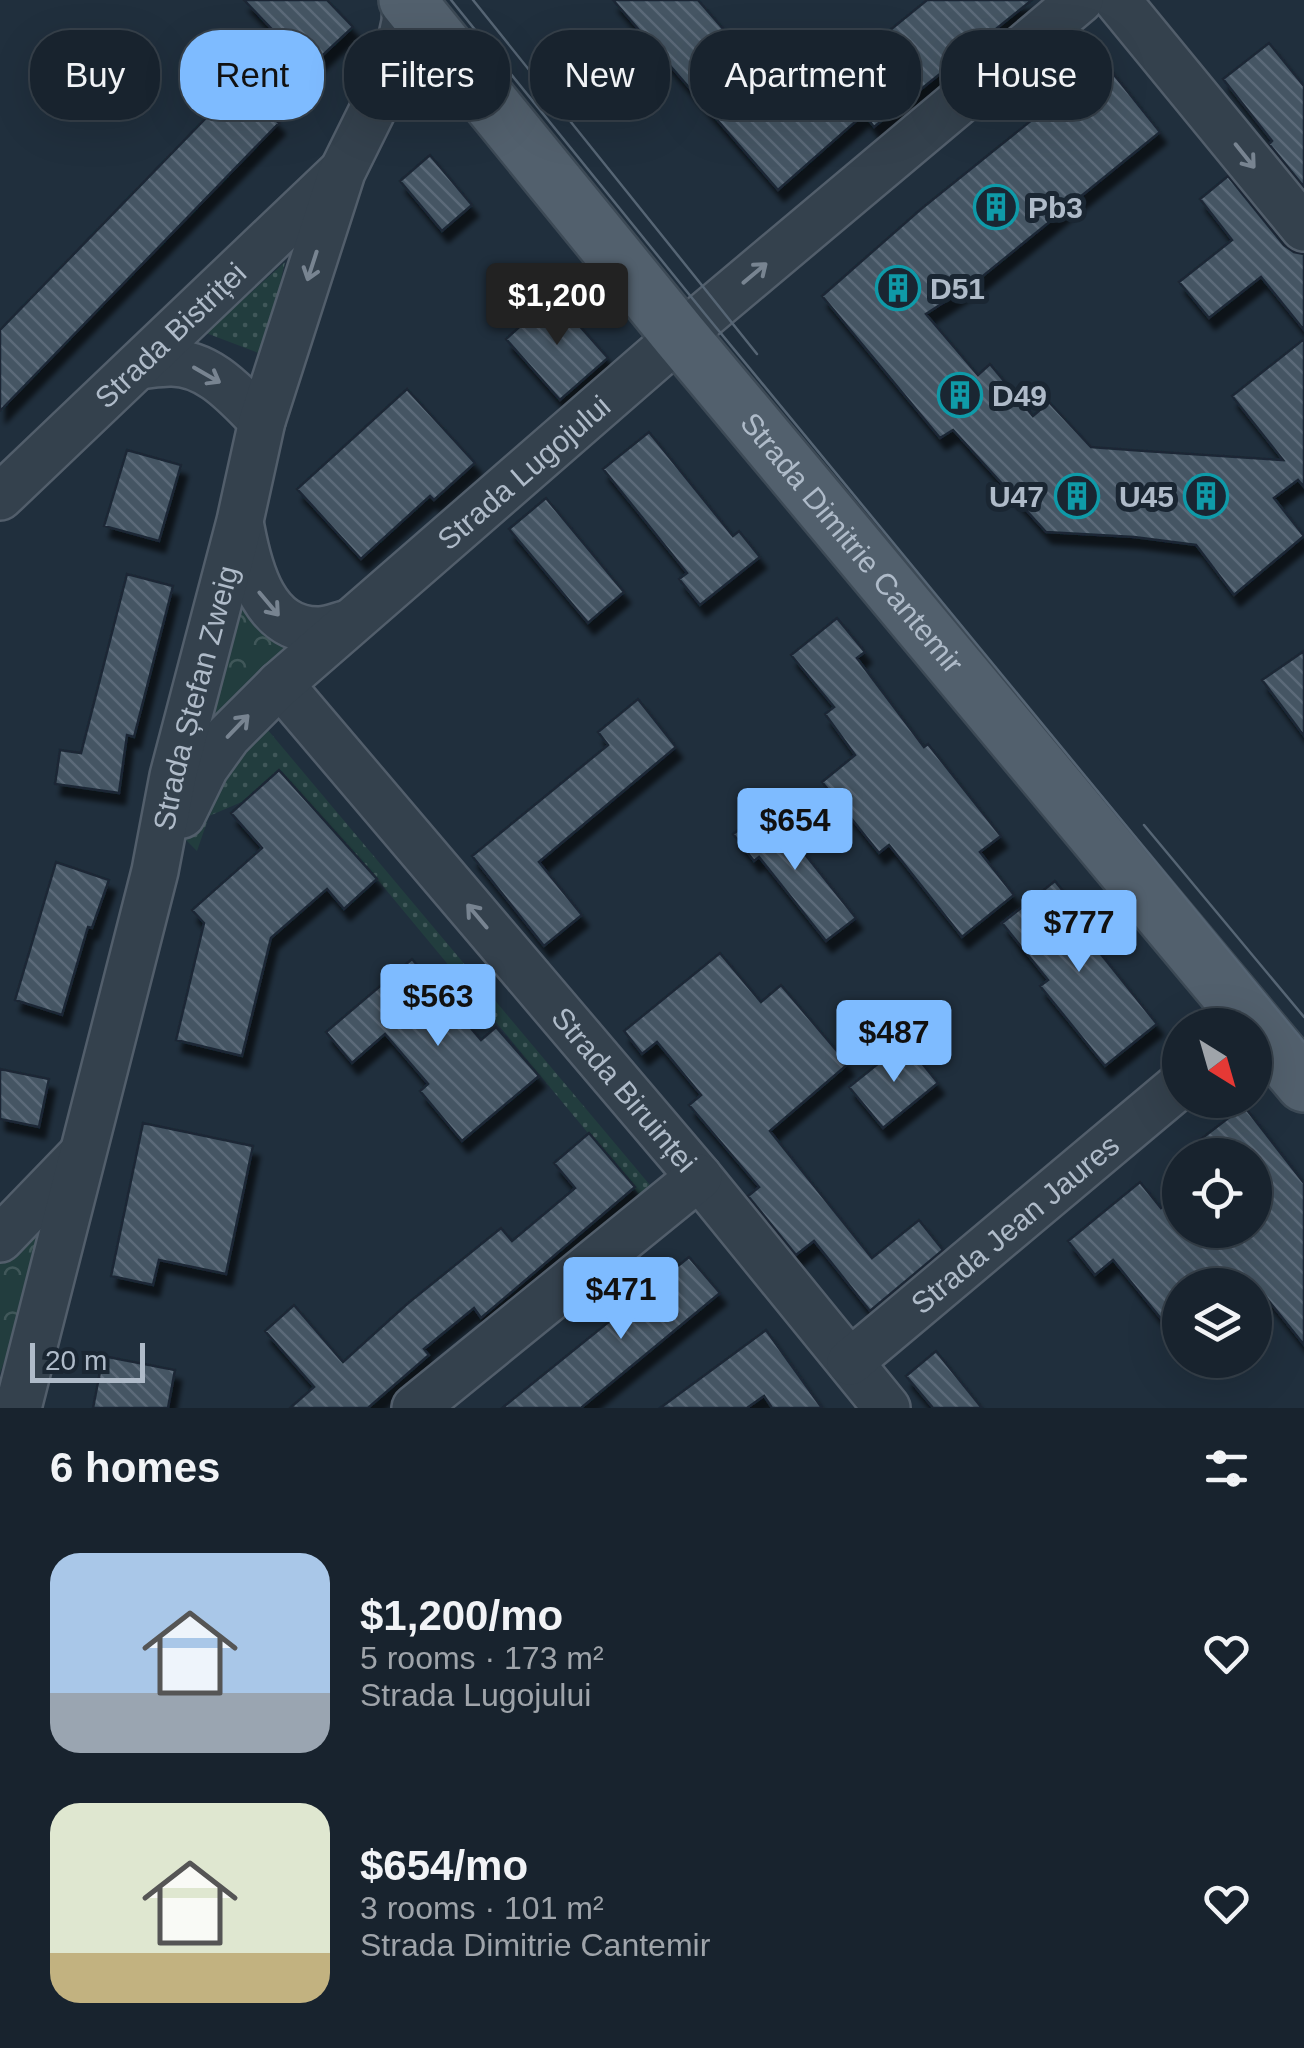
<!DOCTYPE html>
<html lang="en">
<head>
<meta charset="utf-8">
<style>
	:root { --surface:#18232e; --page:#252f3a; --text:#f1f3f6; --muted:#9fa4aa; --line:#36404a; --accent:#7ebbff }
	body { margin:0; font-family:Helvetica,sans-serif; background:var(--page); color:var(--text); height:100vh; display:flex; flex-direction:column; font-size:38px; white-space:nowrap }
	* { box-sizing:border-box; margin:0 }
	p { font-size:32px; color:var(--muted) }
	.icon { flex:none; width:55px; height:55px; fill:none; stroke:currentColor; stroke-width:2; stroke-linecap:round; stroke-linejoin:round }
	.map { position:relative; height:1408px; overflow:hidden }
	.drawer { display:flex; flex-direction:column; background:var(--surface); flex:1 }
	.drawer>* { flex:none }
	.hud { position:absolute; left:30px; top:30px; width:1245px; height:90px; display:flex; gap:20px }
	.needle { width:65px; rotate:143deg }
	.buttons { position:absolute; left:1162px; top:1008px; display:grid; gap:20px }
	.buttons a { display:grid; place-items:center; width:110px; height:110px; border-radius:50%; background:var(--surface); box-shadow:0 10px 40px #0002,0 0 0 2px var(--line); font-size:50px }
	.scale { position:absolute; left:30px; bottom:25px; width:115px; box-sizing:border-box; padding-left:10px; border:5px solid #afbbc9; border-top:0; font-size:28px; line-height:35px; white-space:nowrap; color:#afbbc9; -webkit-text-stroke:8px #1a2632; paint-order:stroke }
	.price { position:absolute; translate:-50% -85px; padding:0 22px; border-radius:10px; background:var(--accent); color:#111; font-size:32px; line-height:65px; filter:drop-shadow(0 2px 5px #0008) }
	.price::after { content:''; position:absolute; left:50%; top:60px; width:30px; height:22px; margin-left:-15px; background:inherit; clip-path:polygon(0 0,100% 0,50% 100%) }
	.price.current { background:#222; color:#fff }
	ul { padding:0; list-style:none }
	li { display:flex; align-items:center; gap:30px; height:250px; padding:0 50px }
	li span { display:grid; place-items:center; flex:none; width:280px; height:200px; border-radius:30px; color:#555 }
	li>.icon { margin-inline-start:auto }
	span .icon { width:120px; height:120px; fill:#fffc; stroke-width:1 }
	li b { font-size:42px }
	h2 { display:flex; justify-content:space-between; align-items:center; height:120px; padding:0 50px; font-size:42px }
	.chip { padding:0 35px; border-radius:40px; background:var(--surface); box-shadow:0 10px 40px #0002,0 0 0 2px var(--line); font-size:35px; line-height:90px }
	.chip.current { background:var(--accent); color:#111 }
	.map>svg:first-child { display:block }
	.grass { fill:url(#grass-dots) }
	.park { fill:url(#park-crowns) }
	.building { fill:url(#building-back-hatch); stroke:#1b2834; stroke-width:2.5; filter:url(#shadow) }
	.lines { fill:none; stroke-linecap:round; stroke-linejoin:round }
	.street-casing { stroke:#525e6b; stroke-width:50 }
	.primary-casing { stroke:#3d4a56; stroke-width:60 }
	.street { stroke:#34414d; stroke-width:45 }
	.primary { stroke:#52606d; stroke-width:55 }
	.tram { stroke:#566574; stroke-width:2.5 }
	.oneway { stroke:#788491 }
	.labels { text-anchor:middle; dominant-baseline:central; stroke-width:10; stroke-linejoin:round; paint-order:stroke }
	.poi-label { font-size:30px; font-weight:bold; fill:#afbbc9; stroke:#1a2632; text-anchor:start }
	.street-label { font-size:30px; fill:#afbbc9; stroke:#1a2632 }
</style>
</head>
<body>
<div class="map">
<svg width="1304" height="1408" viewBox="0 0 1304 1408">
	<defs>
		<pattern id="grass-dots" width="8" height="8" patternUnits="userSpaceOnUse" patternTransform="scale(2.5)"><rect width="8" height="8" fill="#223d3e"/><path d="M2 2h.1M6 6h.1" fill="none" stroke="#405759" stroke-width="1.8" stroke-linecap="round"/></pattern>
		<pattern id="park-crowns" width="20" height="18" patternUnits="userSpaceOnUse" patternTransform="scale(2.5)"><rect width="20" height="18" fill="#223d3e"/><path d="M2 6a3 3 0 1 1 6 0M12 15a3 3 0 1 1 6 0" fill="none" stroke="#405759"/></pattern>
		<pattern id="building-back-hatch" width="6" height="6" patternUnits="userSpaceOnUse" patternTransform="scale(2.5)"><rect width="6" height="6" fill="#445464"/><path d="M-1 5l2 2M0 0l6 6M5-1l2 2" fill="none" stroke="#5c6b79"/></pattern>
		<filter id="shadow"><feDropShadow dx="6" dy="11" stdDeviation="2.5" flood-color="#0009"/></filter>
	</defs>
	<rect width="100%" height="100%" fill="#202f3d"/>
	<path class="grass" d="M 285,262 L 264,355 L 206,333 Z
		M 262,723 L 655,1191 L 642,1198 L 377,879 L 280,770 L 244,801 L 209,816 L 197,851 L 184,838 Z"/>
	<path class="park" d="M 235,594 L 298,644 L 204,750 Z
		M 83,1152 L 0,1373 L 0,1239 Z"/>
	<path class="building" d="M 244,0 L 327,0 L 353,27 L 309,68 Z
		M 613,0 L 698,0 L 793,109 L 927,0 L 1032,0 L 874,127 L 864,114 L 778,190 Z
		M 1269,43 L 1304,86 L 1304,187 L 1269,144 L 1272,141 L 1223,79 Z
		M 1104,62 L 1160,132 L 978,280 L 926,314 L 978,375 L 990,364 L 1033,416 L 1049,402 L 1091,447 L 1145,451 L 1283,460 L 1232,396 L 1304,339 L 1304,487 L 1298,480 L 1274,498 L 1304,536 L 1234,595 L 1196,545 L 1134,537 L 1046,532 L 953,430 L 940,438 L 822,296 L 921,209 Z
		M 239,84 L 279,123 L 0,411 L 0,330 Z
		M 430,155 L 472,205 L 442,231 L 400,181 Z
		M 1228,176 L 1284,245 L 1294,252 L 1304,254 L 1304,330 L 1261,277 L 1209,318 L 1179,282 L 1232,240 L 1200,199 Z
		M 553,296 L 608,358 L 560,400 L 506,339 Z
		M 407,389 L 475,463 L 434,500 L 430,496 L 361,559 L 297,489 Z
		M 649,432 L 733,536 L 739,531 L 760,557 L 700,605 L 679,579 L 687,573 L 603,469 Z
		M 127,450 L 181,465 L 159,541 L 104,526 Z
		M 546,498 L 624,592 L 588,623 L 509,529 Z
		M 127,574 L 173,586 L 134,737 L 127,735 L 119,793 L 55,784 L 60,750 L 81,753 Z
		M 837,618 L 865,652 L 857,658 L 924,747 L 928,744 L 1001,836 L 980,852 L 1014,895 L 962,937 L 889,845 L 879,853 L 822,782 L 855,755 L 825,714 L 834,707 L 791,655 Z
		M 1304,651 L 1304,736 L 1262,680 Z
		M 638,699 L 676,747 L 539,862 L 582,915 L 544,946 L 472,856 L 608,745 L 598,732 Z
		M 279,770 L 377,879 L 344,909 L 327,889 L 271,938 L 242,1056 L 176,1040 L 204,923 L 192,910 L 262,848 L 231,813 Z
		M 768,808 L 856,918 L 826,941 L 759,857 L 754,861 L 733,834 Z
		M 56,862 L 109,880 L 92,928 L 88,927 L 62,1015 L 15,1000 Z
		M 1055,881 L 1088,922 L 1080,928 L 1157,1024 L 1105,1066 L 1040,986 L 1048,980 L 1002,923 Z
		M 720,953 L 761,1002 L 781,985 L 848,1064 L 770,1131 L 872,1258 L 919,1220 L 943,1250 L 870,1311 L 814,1241 L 796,1255 L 748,1196 L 759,1187 L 689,1105 L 701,1095 L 657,1042 L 642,1054 L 624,1031 Z
		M 412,959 L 481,1040 L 496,1027 L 539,1076 L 462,1141 L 420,1091 L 428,1084 L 385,1034 L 352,1063 L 326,1032 Z
		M 905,1042 L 938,1083 L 883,1128 L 849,1087 Z
		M 0,1069 L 49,1079 L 39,1127 L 0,1119 Z
		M 1244,1106 L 1304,1183 L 1304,1345 L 1256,1285 L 1180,1285 L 1180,1342 L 1113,1260 L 1095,1275 L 1068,1241 L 1140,1182 L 1161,1208 L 1180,1194 L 1180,1230 L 1255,1230 L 1255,1155 L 1180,1155 Z
		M 143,1123 L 253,1146 L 226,1274 L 159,1260 L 153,1285 L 111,1276 Z
		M 589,1133 L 635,1187 L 481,1318 L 474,1308 L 424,1349 L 429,1355 L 368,1408 L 290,1408 L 314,1387 L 265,1331 L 294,1305 L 343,1362 L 407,1304 L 501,1228 L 512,1241 L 575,1188 L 554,1163 Z
		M 689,1257 L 720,1293 L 581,1408 L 502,1408 Z
		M 766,1330 L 822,1408 L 772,1408 L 764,1396 L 747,1408 L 660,1408 Z
		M 936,1351 L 982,1408 L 933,1408 L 906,1376 Z
		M 103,1356 L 175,1370 L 168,1408 L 93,1408 Z"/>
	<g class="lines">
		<defs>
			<g id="street">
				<path d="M 1117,0 L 1304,228"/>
				<path d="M 138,366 C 149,365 160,363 170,363 C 209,362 237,396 262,421"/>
				<path id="s1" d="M 0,497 L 339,174"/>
				<path d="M 241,527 C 249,570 264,631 319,630 C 328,630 340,625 349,623"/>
				<path id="s2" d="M 280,684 L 699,1177 L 887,1408"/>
				<path id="s3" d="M 182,815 L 205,768 L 228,736 L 280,684 L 680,336 L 1080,0"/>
				<path d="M 0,1239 L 82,1154"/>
				<path id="s4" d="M 850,1362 L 1180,1085"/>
				<path id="s5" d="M 18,1408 L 155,871 L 173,776 L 240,521 L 262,421 L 342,172 L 388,79 L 400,45 L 405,22 L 406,0"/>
				<path d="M 415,1408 L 699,1177"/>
			</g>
			<g id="primary">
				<path id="s6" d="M 407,0 L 680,336 L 1304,1084"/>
			</g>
		</defs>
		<use href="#street" class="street-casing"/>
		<use href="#primary" class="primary-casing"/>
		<use href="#street" class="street"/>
		<use href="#primary" class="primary"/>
		<path class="tram" d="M 451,0 L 705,314 L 1304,1042
			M 473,0 L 757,354
			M 1144,825 L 1304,1017"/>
	</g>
	<defs><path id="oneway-shaft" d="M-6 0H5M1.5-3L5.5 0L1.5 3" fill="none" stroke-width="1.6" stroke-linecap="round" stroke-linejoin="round" transform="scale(2.5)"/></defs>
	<g class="oneway">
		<use href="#oneway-shaft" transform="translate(1245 156) rotate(51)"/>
		<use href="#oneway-shaft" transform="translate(312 266) rotate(108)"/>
		<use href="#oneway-shaft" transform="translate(755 273) rotate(-40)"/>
		<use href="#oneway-shaft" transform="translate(207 375) rotate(30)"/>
		<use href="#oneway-shaft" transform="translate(269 604) rotate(50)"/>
		<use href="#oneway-shaft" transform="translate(238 726) rotate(-46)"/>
		<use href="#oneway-shaft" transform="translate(477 916) rotate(-130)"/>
	</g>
	<defs>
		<symbol id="building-ring" viewBox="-11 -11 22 22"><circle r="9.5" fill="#1a2632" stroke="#0f9aa8" stroke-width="1.5"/><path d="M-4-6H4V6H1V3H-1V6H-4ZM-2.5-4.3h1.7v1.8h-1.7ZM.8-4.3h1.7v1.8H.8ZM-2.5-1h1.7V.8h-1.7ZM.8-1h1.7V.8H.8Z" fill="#0f9aa8"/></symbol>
	</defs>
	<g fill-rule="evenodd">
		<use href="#building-ring" x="971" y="182" width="50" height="50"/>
		<use href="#building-ring" x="873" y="263" width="50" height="50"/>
		<use href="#building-ring" x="935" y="370" width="50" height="50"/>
		<use href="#building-ring" x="1052" y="471" width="50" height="50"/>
		<use href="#building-ring" x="1181" y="471" width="50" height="50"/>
	</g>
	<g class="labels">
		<g class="poi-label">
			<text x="1028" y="207">Pb3</text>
			<text x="930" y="288">D51</text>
			<text x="992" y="395">D49</text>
			<text x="1044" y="496" text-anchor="end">U47</text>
			<text x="1174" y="496" text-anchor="end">U45</text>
		</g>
		<g class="street-label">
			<text stroke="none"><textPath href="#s1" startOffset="235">Strada Bistriței</textPath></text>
			<text stroke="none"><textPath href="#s3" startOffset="488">Strada Lugojului</textPath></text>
			<text stroke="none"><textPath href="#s6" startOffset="702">Strada Dimitrie Cantemir</textPath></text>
			<text stroke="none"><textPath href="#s5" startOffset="732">Strada Ștefan Zweig</textPath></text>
			<text stroke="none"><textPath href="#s2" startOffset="532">Strada Biruinței</textPath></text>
			<text stroke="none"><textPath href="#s4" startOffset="215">Strada Jean Jaures</textPath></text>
		</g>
	</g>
</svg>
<div class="buttons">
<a><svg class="needle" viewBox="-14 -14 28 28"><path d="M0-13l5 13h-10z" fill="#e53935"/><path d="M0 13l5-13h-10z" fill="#9fa4aa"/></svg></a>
<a><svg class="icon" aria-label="locate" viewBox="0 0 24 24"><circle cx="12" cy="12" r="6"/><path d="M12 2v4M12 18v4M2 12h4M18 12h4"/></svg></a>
<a><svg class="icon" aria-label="layers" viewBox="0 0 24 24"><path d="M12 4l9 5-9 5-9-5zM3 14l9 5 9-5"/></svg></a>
</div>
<div class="scale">20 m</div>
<b class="price current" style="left:557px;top:348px">$1,200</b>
<b class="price" style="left:795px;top:873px">$654</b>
<b class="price" style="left:1079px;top:975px">$777</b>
<b class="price" style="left:438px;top:1049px">$563</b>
<b class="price" style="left:894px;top:1085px">$487</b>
<b class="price" style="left:621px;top:1342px">$471</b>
<div class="hud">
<a class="chip">Buy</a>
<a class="chip current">Rent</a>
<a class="chip">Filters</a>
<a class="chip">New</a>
<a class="chip">Apartment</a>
<a class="chip">House</a>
</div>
</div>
<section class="drawer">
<h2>6 homes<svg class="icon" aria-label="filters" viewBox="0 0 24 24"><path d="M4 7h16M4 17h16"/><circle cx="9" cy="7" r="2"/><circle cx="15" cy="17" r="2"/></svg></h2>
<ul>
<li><span style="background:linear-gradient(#a9c7e8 70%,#9aa5b1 0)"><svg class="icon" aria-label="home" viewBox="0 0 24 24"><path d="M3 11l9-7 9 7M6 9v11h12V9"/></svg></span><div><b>$1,200/mo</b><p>5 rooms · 173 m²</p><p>Strada Lugojului</p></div><svg class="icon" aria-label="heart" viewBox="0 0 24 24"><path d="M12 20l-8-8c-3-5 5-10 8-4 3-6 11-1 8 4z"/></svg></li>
<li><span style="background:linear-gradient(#dfe7d0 75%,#c2b280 0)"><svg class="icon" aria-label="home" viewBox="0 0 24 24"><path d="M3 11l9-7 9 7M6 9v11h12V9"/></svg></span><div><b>$654/mo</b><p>3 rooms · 101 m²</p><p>Strada Dimitrie Cantemir</p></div><svg class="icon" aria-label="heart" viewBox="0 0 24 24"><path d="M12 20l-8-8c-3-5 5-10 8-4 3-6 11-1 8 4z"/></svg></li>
</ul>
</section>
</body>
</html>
